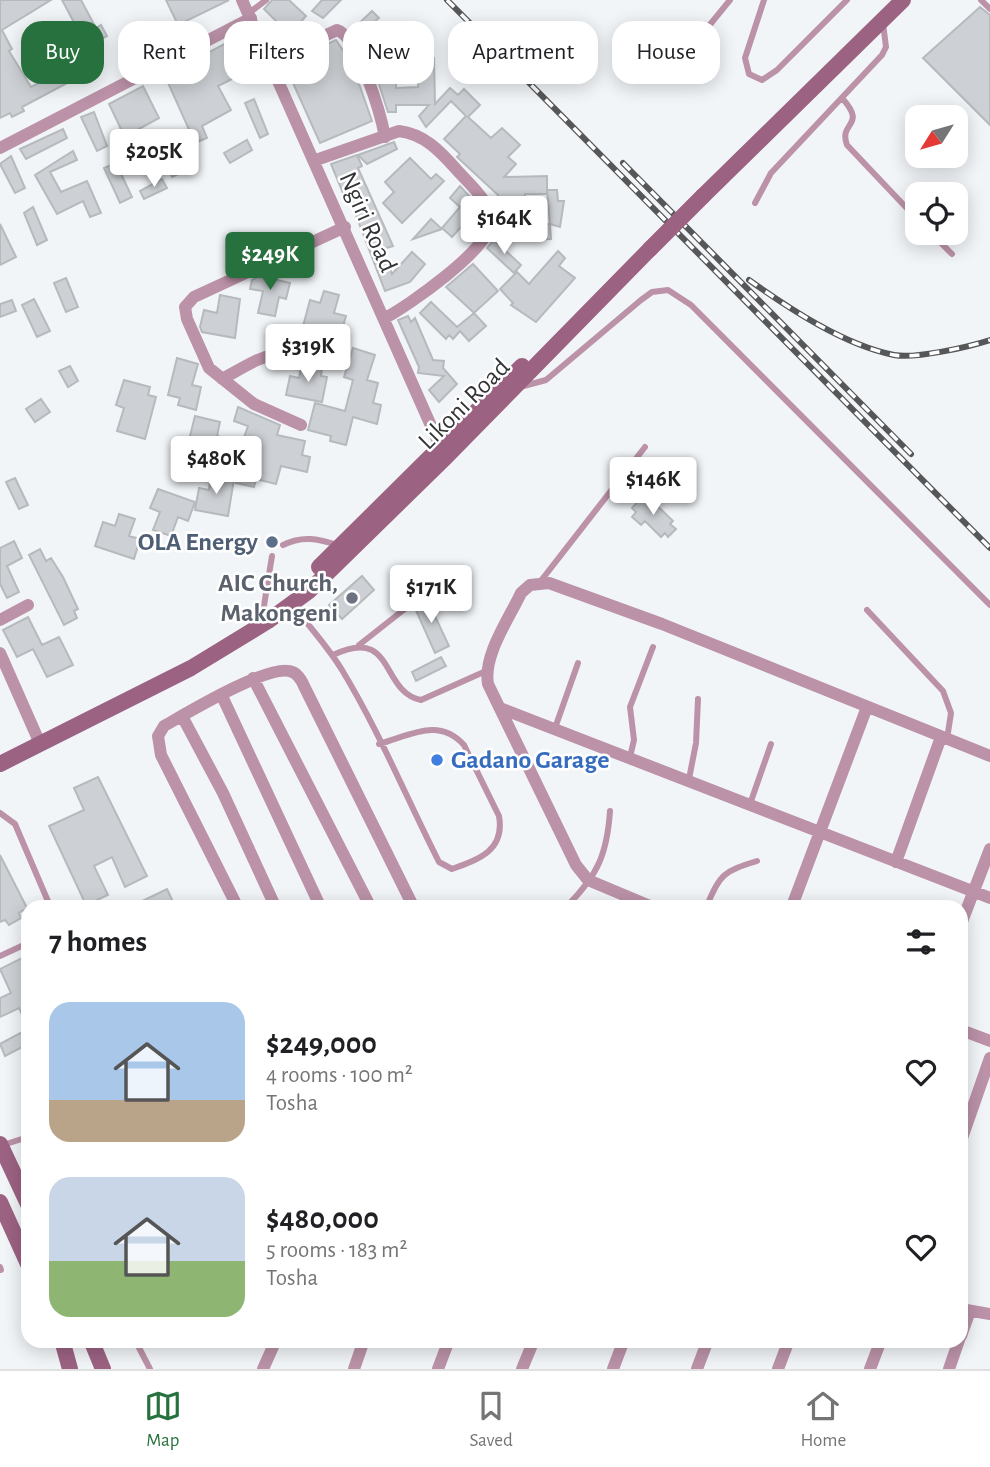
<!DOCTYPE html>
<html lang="en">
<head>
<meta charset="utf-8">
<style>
	:root { --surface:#fff; --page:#f2f2f2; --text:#202124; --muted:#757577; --line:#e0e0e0; --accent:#27713e }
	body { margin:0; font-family:"Alegreya Sans",sans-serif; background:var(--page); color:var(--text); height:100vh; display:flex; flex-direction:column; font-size:26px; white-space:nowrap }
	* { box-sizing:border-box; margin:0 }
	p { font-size:23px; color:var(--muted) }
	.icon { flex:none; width:38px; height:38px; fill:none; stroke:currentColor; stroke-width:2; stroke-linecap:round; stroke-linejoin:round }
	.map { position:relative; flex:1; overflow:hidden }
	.details { position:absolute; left:21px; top:900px; width:947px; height:448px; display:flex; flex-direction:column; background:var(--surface); border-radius:21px; box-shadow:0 4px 18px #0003 }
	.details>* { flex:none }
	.top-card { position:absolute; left:21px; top:21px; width:948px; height:63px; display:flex; gap:14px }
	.needle { width:46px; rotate:233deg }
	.buttons { position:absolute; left:905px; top:105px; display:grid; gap:14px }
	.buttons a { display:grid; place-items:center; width:63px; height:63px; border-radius:14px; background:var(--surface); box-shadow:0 4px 18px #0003; font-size:35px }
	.price { position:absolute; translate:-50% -60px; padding:0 16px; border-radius:7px; background:#fff; color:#222; font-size:23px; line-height:46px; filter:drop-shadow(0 2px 4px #0008) }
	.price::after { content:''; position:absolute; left:50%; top:42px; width:21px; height:16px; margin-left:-10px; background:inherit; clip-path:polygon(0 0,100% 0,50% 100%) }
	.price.on { background:var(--accent); color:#fff }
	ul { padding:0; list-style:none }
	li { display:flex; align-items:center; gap:21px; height:175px; padding:0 28px }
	li span { display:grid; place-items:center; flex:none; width:196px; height:140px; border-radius:21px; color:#555 }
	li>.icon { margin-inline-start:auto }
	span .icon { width:84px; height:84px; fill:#fffc; stroke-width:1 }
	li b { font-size:30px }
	h2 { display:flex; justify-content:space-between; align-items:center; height:84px; padding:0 28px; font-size:30px }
	.pill { padding:0 24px; border-radius:21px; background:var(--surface); box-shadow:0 4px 18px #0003; font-size:24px; line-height:63px }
	.pill.on { background:var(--accent); color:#fff }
	.menu { display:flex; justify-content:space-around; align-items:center; height:98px; border-top:2px solid var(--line); background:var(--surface); font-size:19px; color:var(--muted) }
	.menu a { display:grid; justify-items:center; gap:4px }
	.menu .on { color:var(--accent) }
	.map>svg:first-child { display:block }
	.building { fill:#cdd0d4; stroke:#b6babd; stroke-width:2 }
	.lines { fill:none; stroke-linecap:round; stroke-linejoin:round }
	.lane { stroke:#bb92a8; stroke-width:6 }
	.street { stroke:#bb92a8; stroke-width:12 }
	.secondary { stroke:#9c6282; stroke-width:16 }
	.rail-casing { stroke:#565759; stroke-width:6 }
	.rail { stroke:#fff; stroke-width:3.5; stroke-dasharray:10; stroke-linecap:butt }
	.secondary-bridge { stroke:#9c6282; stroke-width:16 }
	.service-dot { fill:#5c6f8a; stroke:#fff; stroke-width:2.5 }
	.worship-dot { fill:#6b7280; stroke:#fff; stroke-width:2.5 }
	.shop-dot { fill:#3f7fe0; stroke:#fff; stroke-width:2.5 }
	.labels { text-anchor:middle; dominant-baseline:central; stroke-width:5; stroke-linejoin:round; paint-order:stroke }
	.street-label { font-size:26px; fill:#333436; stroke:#fff }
	.service-label { font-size:26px; font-weight:bold; fill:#4e5e75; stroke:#fff; text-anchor:end }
	.worship-label { font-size:26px; font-weight:bold; fill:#5b616d; stroke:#fff; text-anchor:end }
	.shop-label { font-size:26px; font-weight:bold; fill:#366cbe; stroke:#fff; text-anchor:start }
</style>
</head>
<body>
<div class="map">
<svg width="990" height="1369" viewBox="0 0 990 1369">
	<rect width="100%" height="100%" fill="#f2f5f8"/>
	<path class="building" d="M 0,0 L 51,0 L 2,30 L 12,49 L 9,51 L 31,87 L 78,63 L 84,74 L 22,107 L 24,111 L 12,117 L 10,113 L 0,118 Z
		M 62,0 L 81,0 L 96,28 L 101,25 L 107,36 L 87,47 Z
		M 166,0 L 229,0 L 178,25 Z
		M 272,0 L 289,0 L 306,16 L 279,46 L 269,37 L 280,25 L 264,9 Z
		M 322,0 L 341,0 L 323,18 L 312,11 Z
		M 980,7 L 990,15 L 990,125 L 923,58 Z
		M 372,11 L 379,18 L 373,23 L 376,25 L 359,38 L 366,38 L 361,42 L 352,30 Z
		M 376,38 L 420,39 L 420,56 L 386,56 L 385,77 L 396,76 L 396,88 L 418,87 L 418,59 L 434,58 L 435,104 L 450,88 L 458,95 L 464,89 L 480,105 L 468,117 L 491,138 L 502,128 L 520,145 L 508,157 L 516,164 L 504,177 L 547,176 L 547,194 L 525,194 L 524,202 L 498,202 L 498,195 L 457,157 L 460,154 L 444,139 L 466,116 L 451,101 L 426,127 L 419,116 L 429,105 L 396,105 L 396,112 L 388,112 L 376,75 Z
		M 336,40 L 352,64 L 372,121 L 320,143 L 288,72 L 299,66 L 294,59 Z
		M 226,43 L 242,74 L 218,86 L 231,110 L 202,126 L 207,138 L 195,143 L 165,76 Z
		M 143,86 L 159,118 L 137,130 L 146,150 L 167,140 L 183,172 L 172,177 L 162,156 L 139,167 L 109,104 Z
		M 254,99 L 268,134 L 260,138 L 245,103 Z
		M 94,112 L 107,146 L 97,151 L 81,117 Z
		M 63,129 L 67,138 L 26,159 L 20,149 Z
		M 247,140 L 252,150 L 230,163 L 224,153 Z
		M 394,142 L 397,149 L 367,164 L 358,155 Z
		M 73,151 L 77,160 L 50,172 L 61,192 L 87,181 L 101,213 L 90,217 L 83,201 L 57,214 L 35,175 Z
		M 357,155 L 362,166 L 358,168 L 393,246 L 383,249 L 392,274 L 412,252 L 425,264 L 410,282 L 385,291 L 347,192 L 343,193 L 331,164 Z
		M 11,156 L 25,188 L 15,193 L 0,164 Z
		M 410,158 L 431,179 L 436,174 L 444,181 L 402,223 L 383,203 L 394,192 L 385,182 Z
		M 116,163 L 132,197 L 120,203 L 104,168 Z
		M 162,179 L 167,188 L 144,199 L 140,191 Z
		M 460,186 L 470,197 L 460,207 L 450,198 Z
		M 547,190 L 557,190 L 558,201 L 564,201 L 560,227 L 550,224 Z
		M 33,207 L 47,240 L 37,245 L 24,213 Z
		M 460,207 L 470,217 L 452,237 L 442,228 Z
		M 431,219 L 442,229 L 413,239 Z
		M 525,221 L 526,225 L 550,224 L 551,239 L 524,240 L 524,233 L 501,234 L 501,222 Z
		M 0,224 L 16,257 L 0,265 Z
		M 494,240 L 521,265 L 514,273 L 487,248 Z
		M 558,251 L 565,258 L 559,266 L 575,278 L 536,322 L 511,305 L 513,303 L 500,289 L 517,272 L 529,284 Z
		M 473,264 L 498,291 L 474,313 L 446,287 Z
		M 268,272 L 274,273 L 273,279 L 290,283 L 286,299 L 279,297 L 275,316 L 258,313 L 263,291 L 250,289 L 252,280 Z
		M 66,278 L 78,307 L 66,312 L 54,283 Z
		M 324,291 L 339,295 L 334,313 L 346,316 L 339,340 L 302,330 L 310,300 L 320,303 Z
		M 220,295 L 240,299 L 235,338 L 202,332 L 200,327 L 204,310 L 217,313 Z
		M 34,299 L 50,331 L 37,337 L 22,305 Z
		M 12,300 L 16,311 L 0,317 L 0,304 Z
		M 431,302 L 457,327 L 474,313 L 486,326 L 469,341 L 460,331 L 453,339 L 449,335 L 446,339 L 420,313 Z
		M 408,316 L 411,322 L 415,318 L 433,360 L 444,361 L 443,368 L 457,384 L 439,402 L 429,390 L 444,376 L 418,373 L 419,367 L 398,320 Z
		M 353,348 L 375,355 L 367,380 L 378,383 L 373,403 L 381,405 L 377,424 L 353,417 L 346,445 L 330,441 L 331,436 L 308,430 L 315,403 L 345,411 L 353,380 L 344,377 Z
		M 177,358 L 198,364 L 192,385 L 201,387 L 196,410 L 178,405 L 180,398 L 168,395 Z
		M 302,364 L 322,367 L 321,376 L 327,377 L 322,402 L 286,395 L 290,376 L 299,378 Z
		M 70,366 L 78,381 L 68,387 L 59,371 Z
		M 124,380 L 150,387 L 148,395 L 156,397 L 145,439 L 117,431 L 124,408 L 116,405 Z
		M 41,399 L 50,412 L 35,422 L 26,409 Z
		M 238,407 L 280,425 L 277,435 L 305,441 L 302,455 L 310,457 L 307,472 L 281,466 L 276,484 L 256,479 L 254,487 L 236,483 L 243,459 L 209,451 L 208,458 L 186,452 L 195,416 L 220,422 L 217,436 L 242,443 L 248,426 L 234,421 Z
		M 211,475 L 234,479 L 228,516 L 195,510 L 199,488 L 209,490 Z
		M 15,478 L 28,505 L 19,509 L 6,482 Z
		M 158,489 L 195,502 L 188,521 L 178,517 L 171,536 L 153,530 L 160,512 L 150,508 Z
		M 645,494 L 673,521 L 670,524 L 676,529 L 668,537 L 665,533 L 661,537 L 645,521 L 641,525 L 632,517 L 636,512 L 632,508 Z
		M 119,514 L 135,519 L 129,536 L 140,539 L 134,559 L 95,546 L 103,522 L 115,526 Z
		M 14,541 L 22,558 L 7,566 L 19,592 L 7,598 L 0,584 L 0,548 Z
		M 40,549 L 46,561 L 51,558 L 63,577 L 78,609 L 74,611 L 77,618 L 64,625 L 29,555 Z
		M 362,576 L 374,590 L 342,619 L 329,605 Z
		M 426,597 L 449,646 L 435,653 L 415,608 L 416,601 Z
		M 28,617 L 42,645 L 59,637 L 73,665 L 47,677 L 33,649 L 17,657 L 3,630 Z
		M 441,657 L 446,666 L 416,681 L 412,672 Z
		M 98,777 L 147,876 L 125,887 L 112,857 L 94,866 L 108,895 L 86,905 L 49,826 L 84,810 L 74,788 Z
		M 0,855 L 27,908 L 19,913 L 21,918 L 9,925 L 5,920 L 0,922 Z
		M 167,889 L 175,906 L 132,906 Z
		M 28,955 L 28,1027 L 19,1008 L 0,1017 L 0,998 L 11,993 L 0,969 Z
		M 28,1029 L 28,1044 L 5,1056 L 0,1044 Z"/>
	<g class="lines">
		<path class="lane" d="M 764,0 L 745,58 L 749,74 L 762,80 L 777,70 L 847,0
			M 981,0 L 990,9
			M 249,13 L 266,0
			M 677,65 L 730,0
			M 842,98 C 868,127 838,121 847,145 L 917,219
			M 755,203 L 771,173 L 882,55 L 886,47 L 883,23
			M 490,213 L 545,204
			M 931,233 L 952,254
			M 520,387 L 546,380 L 641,300 L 652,292 L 668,290 L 691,305 L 990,605
			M 283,545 C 303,535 318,539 338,545
			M 540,582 L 645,447
			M 293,606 C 310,627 328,647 342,670 C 379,731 407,799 439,862 L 452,869 C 480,859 505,850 499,816 L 464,745 C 439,717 411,735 379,744
			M 867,610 L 943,691 L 951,713 L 947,739
			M 263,612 L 272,556
			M 359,645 L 411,604
			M 333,655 C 395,625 380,692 421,700 L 486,671
			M 555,728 L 578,663
			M 630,757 L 634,740 L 630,707 L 653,647
			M 689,779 L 696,743 L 698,699
			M 750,804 L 771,744
			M 0,813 L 15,824 L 50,906
			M 567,906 C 598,875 607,854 610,811
			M 707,906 C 719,874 725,871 757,861
			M 0,956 L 28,943
			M 3,1145 L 28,1137
			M 0,1267 L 1,1270
			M 135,1340 L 150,1369"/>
		<path class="street" d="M 242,0 L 440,446
			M 303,46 L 337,30 C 358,36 381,115 385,137
			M 0,148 L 251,18
			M 316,160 L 399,131 C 424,134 440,151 456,169 C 468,183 491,201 491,222 C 491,248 408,306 385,318
			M 222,379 C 268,354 268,349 322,358
			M 301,425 L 254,404 L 209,368 L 187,319 L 185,307 L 194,297 L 345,227
			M 0,620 L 28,605
			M 0,653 L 38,739
			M 253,678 L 370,906
			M 222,696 L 320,906
			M 500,708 L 990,898
			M 182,716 L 223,793 L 275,906
			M 896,862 L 941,737
			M 237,906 L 161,755 L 158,736 L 164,726 C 187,713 265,666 289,671 C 297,672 301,679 304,686 L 413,906
			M 650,906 L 588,880 L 576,865 L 488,684 C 483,655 509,619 521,593 L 530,585 L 549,583 L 662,624 L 990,756
			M 792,906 L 867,707
			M 961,924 L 990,849
			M 961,1030 L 990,1041
			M 961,1141 L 990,1058
			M 961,1309 L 990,1314
			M 961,1336 L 970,1311
			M 263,1369 L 276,1340
			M 354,1369 L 364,1340
			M 438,1369 L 449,1340
			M 522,1369 L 534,1340
			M 613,1369 L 624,1340
			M 697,1369 L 708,1340
			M 778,1369 L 789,1340
			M 870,1369 L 881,1340
			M 949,1369 L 959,1340"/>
		<path class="secondary" d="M 703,196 L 903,0
			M 319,567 L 522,366
			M 0,764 L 191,668 L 268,621 L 309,591 L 445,458 L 650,249
			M 0,1144 L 28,1204
			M 0,1202 L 28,1264
			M 62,1340 L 70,1369
			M 91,1340 L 103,1369"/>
		<defs>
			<path id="rail" d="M 447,0 L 990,548
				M 623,163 L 911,454
				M 749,280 C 790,309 844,345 894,355 C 916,359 968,347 990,340"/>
		</defs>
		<use href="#rail" class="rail-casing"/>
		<use href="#rail" class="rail"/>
		<path class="secondary-bridge" d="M 650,249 L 703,196"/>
	</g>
	<circle class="service-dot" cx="272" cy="542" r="7"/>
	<circle class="worship-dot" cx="352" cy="598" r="7"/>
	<circle class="shop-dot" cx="437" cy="760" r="7"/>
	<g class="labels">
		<g class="street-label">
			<text transform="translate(368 222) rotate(66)">Ngiri Road</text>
			<text transform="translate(464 404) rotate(-45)">Likoni Road</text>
		</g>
		<g class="service-label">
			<text x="258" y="542">OLA Energy</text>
		</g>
		<g class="worship-label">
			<text x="338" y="583">AIC Church,<tspan x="338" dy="30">Makongeni</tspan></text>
		</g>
		<g class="shop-label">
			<text x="451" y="760">Gadano Garage</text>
		</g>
	</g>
</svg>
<div class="buttons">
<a><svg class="needle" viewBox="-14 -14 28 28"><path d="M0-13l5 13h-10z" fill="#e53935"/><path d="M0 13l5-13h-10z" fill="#757577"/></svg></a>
<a><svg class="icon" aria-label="locate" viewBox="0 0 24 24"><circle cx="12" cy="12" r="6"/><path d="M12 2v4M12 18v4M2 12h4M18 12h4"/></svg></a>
</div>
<b class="price" style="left:154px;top:189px">$205K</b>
<b class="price" style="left:504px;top:256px">$164K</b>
<b class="price on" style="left:270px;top:292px">$249K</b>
<b class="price" style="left:308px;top:384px">$319K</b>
<b class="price" style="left:216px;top:496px">$480K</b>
<b class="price" style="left:653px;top:517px">$146K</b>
<b class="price" style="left:431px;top:625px">$171K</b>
<div class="top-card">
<a class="pill on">Buy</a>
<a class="pill">Rent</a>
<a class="pill">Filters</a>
<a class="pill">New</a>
<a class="pill">Apartment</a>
<a class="pill">House</a>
</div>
<section class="details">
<h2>7 homes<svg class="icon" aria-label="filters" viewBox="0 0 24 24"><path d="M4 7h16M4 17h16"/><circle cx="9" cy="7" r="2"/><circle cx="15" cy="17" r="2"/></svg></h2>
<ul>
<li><span style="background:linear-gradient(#a9c7e8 70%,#b9a48a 0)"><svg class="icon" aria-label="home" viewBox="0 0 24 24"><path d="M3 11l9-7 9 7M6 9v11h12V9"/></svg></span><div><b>$249,000</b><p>4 rooms · 100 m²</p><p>Tosha</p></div><svg class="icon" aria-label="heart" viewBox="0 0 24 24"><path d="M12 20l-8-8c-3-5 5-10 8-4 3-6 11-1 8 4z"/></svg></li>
<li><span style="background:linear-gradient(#c9d6e8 60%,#8fb573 0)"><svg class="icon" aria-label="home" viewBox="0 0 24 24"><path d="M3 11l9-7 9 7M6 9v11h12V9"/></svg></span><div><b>$480,000</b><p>5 rooms · 183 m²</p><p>Tosha</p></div><svg class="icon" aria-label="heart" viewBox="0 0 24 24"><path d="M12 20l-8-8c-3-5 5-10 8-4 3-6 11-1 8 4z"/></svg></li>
</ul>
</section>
</div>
<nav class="menu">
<a class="on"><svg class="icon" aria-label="map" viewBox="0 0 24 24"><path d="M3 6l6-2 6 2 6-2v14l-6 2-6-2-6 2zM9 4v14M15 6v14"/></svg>Map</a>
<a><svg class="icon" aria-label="saved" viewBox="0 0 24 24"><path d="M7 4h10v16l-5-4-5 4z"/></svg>Saved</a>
<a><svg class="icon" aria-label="home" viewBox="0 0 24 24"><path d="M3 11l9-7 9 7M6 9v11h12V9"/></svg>Home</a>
</nav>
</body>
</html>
